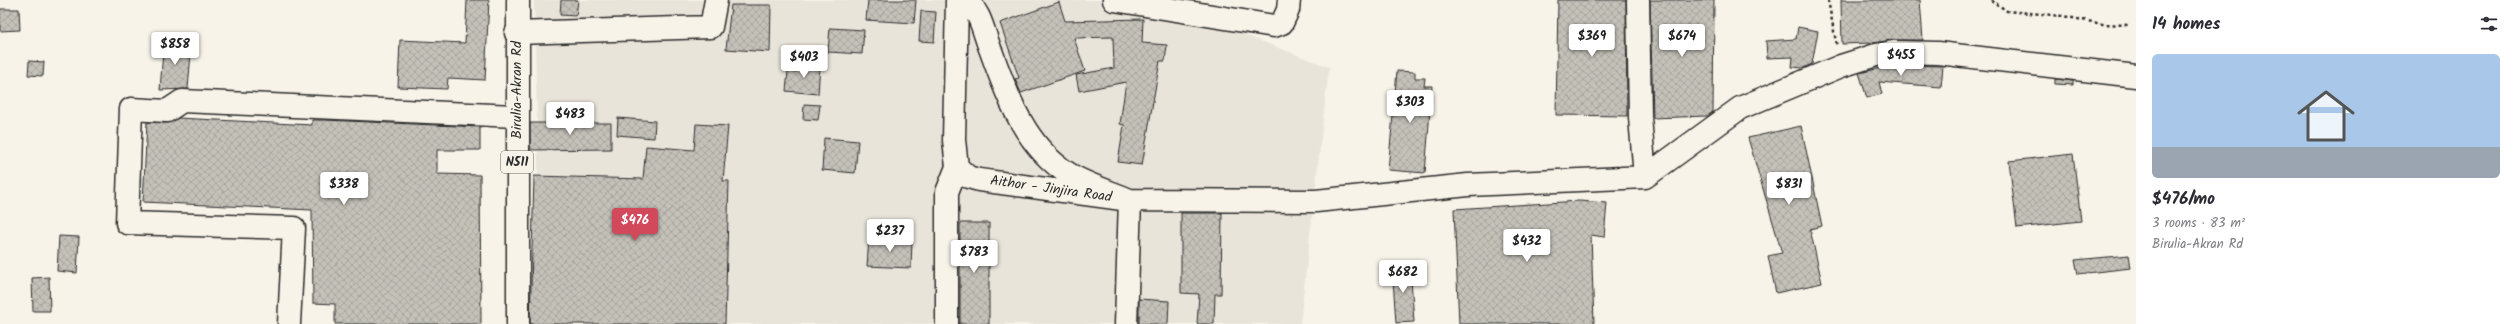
<!DOCTYPE html>
<html lang="en">
<head>
<meta charset="utf-8">
<style>
	:root { --surface:#fff; --page:#f2f2f3; --text:#2b2b33; --muted:#7c7c81; --accent:#d1495b }
	body { margin:0; font-family:Kalam,sans-serif; background:var(--page); color:var(--text); height:100vh; display:flex; flex-direction:column; font-size:15px; white-space:nowrap }
	* { box-sizing:border-box; margin:0 }
	p { font-size:13px; color:var(--muted) }
	.icon { flex:none; width:22px; height:22px; fill:none; stroke:currentColor; stroke-width:2; stroke-linecap:round; stroke-linejoin:round }
	.map { position:relative; flex:1; overflow:hidden }
	.details { display:flex; flex-direction:column; background:var(--surface); width:380px }
	.details>* { flex:none }
	.price { position:absolute; translate:-50% -34px; padding:0 9px; border-radius:4px; background:#fff; color:#222; font-size:13px; line-height:26px; filter:drop-shadow(0 1px 2px #0008) }
	.price::after { content:''; position:absolute; left:50%; top:24px; width:12px; height:9px; margin-left:-6px; background:inherit; clip-path:polygon(0 0,100% 0,50% 100%) }
	.price.selected { background:var(--accent); color:#fff }
	ul { padding:0; list-style:none }
	li { display:grid; align-content:center; gap:8px; height:212px; padding:0 16px }
	li span { display:grid; place-items:center; height:124px; border-radius:6px; color:#555 }
	li>.icon { margin-inline-start:auto }
	span .icon { width:72px; height:72px; fill:#fffc; stroke-width:1 }
	li b { font-size:17px }
	h2 { display:flex; justify-content:space-between; align-items:center; height:48px; padding:0 16px; font-size:17px }
	main { display:flex; flex:1; min-height:0 }
	.map>svg:first-child { display:block }
	.built { fill:#e8e4da }
	.building { fill:url(#building-cross-hatch); stroke:#2b2b2b }
	.lines { fill:none; stroke-linecap:round; stroke-linejoin:round }
	.minor-casing { stroke:#2b2b2b; stroke-width:25 }
	.highway-casing { stroke:#2b2b2b; stroke-width:25 }
	.path { stroke:#2b2b2b; stroke-width:2.5; stroke-dasharray:3 3; stroke-linecap:butt }
	.minor { stroke:#f7f3e8; stroke-width:22 }
	.highway { stroke:#f7f3e8; stroke-width:22 }
	.labels { text-anchor:middle; dominant-baseline:central; stroke-width:3.5; stroke-linejoin:round; paint-order:stroke }
	.shield { fill:#f7f3e8; stroke:#686764; stroke-width:1 }
	.shield-label { font-size:13px; font-weight:bold; fill:#2b2b2b }
	.street-label { font-size:14px; fill:#2b2b2b; stroke:#f7f3e8 }
</style>
</head>
<body>
<main>
<div class="map">
<svg width="2136" height="324" viewBox="0 0 2136 324">
	<defs>
		<pattern id="building-cross-hatch" width="8" height="8" patternUnits="userSpaceOnUse"><rect width="8" height="8" fill="#c4c1b9"/><path d="M0 0l8 8M0 8l8-8" fill="none" stroke="#a9a69f"/></pattern>
	</defs>
	<rect width="100%" height="100%" fill="#f7f3e8"/>
	<filter id="ink" filterUnits="userSpaceOnUse"><feTurbulence type="fractalNoise" baseFrequency=".025" numOctaves="2"/><feDisplacementMap in="SourceGraphic" scale="8" xChannelSelector="R" yChannelSelector="G"/><feConvolveMatrix kernelMatrix="1 2 1 2 8 2 1 2 1" color-interpolation-filters="sRGB"/></filter>
	<g filter="url(#ink)">
		<path class="built" d="M 534,0 L 1153,0 L 1329,67 L 1300,324 L 542,324 Z"/>
		<path class="building" d="M 467,0 L 489,0 L 485,80 L 448,78 L 447,89 L 398,87 L 400,40 L 465,43 Z
			M 561,0 L 578,0 L 576,16 L 560,15 Z
			M 868,0 L 916,0 L 914,23 L 866,20 Z
			M 1558,0 L 1626,0 L 1627,116 L 1556,115 Z
			M 1650,0 L 1714,0 L 1713,112 L 1707,116 L 1653,118 Z
			M 1841,0 L 1920,0 L 1923,40 L 1893,40 L 1872,43 L 1842,44 Z
			M 1059,2 L 1065,21 L 1143,19 L 1142,43 L 1167,45 L 1165,61 L 1160,61 L 1142,165 L 1118,162 L 1124,125 L 1120,124 L 1126,82 L 1079,91 L 1076,75 L 1114,68 L 1113,37 L 1074,38 L 1085,71 L 1021,93 L 1015,79 L 1019,78 L 1000,23 Z
			M 731,5 L 771,5 L 770,52 L 726,49 Z
			M 0,9 L 19,9 L 20,30 L 0,31 Z
			M 921,11 L 936,12 L 934,42 L 919,41 Z
			M 1798,27 L 1818,31 L 1812,64 L 1803,68 L 1792,67 L 1793,57 L 1767,58 L 1766,41 L 1796,39 Z
			M 830,28 L 864,30 L 862,54 L 828,52 Z
			M 164,38 L 183,40 L 182,52 L 191,53 L 188,89 L 160,90 Z
			M 29,61 L 44,62 L 43,76 L 28,75 Z
			M 797,63 L 820,65 L 818,94 L 786,91 L 788,71 L 796,72 Z
			M 1894,65 L 1943,66 L 1941,87 L 1879,82 L 1882,94 L 1867,98 L 1859,73 Z
			M 1397,71 L 1415,72 L 1415,78 L 1425,78 L 1424,86 L 1432,86 L 1425,173 L 1388,170 Z
			M 2055,79 L 2073,81 L 2073,85 L 2055,84 Z
			M 804,104 L 820,105 L 818,120 L 803,119 Z
			M 178,118 L 312,125 L 312,120 L 325,120 L 480,127 L 480,150 L 437,150 L 437,174 L 480,175 L 481,324 L 335,324 L 335,304 L 313,303 L 312,210 L 143,202 L 147,122 L 167,123 Z
			M 618,118 L 655,121 L 654,138 L 617,135 Z
			M 530,123 L 611,123 L 611,149 L 530,150 Z
			M 696,124 L 728,126 L 723,181 L 729,181 L 725,324 L 530,324 L 534,176 L 643,179 L 646,146 L 694,150 Z
			M 1801,126 L 1822,226 L 1810,229 L 1822,283 L 1776,293 L 1768,256 L 1782,253 L 1748,138 Z
			M 824,138 L 858,141 L 855,173 L 822,170 Z
			M 2073,154 L 2081,221 L 2017,228 L 2009,161 Z
			M 1579,201 L 1607,203 L 1604,237 L 1591,235 L 1594,324 L 1459,324 L 1454,209 Z
			M 1181,213 L 1222,213 L 1221,294 L 1215,294 L 1214,324 L 1197,324 L 1199,294 L 1181,293 Z
			M 960,223 L 989,223 L 989,324 L 960,324 Z
			M 59,236 L 79,237 L 77,273 L 57,271 Z
			M 869,238 L 912,241 L 911,268 L 867,266 Z
			M 2129,255 L 2131,268 L 2078,274 L 2075,260 Z
			M 1410,264 L 1414,322 L 1396,323 L 1392,265 Z
			M 49,277 L 50,311 L 33,311 L 32,278 Z
			M 1139,299 L 1169,301 L 1168,324 L 1139,324 Z"/>
		<g class="lines">
			<defs>
				<path id="minor" d="M 957,0 L 954,140 L 957,167 L 968,177 L 979,180 L 1130,200 L 1316,201 L 1468,185 L 1645,177 L 1740,108 L 1841,66 L 1876,55 L 1893,52 L 1938,53 L 2136,76
					M 966,0 C 982,14 983,32 991,51 C 1007,96 1026,148 1069,174 C 1087,185 1111,192 1130,200 L 1126,324
					M 1114,0 L 1274,26 L 1282,23 L 1288,10 L 1289,0
					M 1638,0 L 1640,117 L 1645,177
					M 516,33 L 711,27 L 716,0
					M 289,324 L 294,228 L 127,223 L 131,109 L 167,111 L 182,101 L 517,116
					M 947,324 L 947,192 L 957,167"/>
				<path id="highway" d="M 518,324 L 518,0"/>
			</defs>
			<use href="#minor" class="minor-casing"/>
			<use href="#highway" class="highway-casing"/>
			<path class="path" d="M 1828,0 L 1837,47
				M 1991,0 L 2007,11 L 2063,16 L 2102,24 L 2128,25"/>
			<use href="#minor" class="minor"/>
			<use href="#highway" class="highway"/>
		</g>
	</g>
	<g class="labels">
		<rect class="shield" x="501" y="151" width="32" height="22" rx="3"/>
		<g class="shield-label">
			<text x="517" y="162">N511</text>
		</g>
		<g class="street-label">
			<text transform="translate(517 90) rotate(-90)">Birulia-Akran Rd</text>
			<text transform="translate(1051 189) rotate(8)">Aithor - Jinjira Road</text>
		</g>
	</g>
</svg>
<b class="price" style="left:1592px;top:58px">$369</b>
<b class="price" style="left:1682px;top:58px">$674</b>
<b class="price" style="left:175px;top:66px">$858</b>
<b class="price" style="left:1901px;top:77px">$455</b>
<b class="price" style="left:804px;top:79px">$403</b>
<b class="price" style="left:1410px;top:124px">$303</b>
<b class="price" style="left:570px;top:136px">$483</b>
<b class="price" style="left:344px;top:206px">$338</b>
<b class="price" style="left:1789px;top:206px">$831</b>
<b class="price selected" style="left:635px;top:242px">$476</b>
<b class="price" style="left:890px;top:253px">$237</b>
<b class="price" style="left:1527px;top:263px">$432</b>
<b class="price" style="left:974px;top:274px">$783</b>
<b class="price" style="left:1403px;top:294px">$682</b>
</div>
<section class="details">
<h2>14 homes<svg class="icon" aria-label="filters" viewBox="0 0 24 24"><path d="M4 7h16M4 17h16"/><circle cx="9" cy="7" r="2"/><circle cx="15" cy="17" r="2"/></svg></h2>
<ul>
<li><span style="background:linear-gradient(#a9c7e8 75%,#9aa5b1 0)"><svg class="icon" aria-label="home" viewBox="0 0 24 24"><path d="M3 11l9-7 9 7M6 9v11h12V9"/></svg></span><div><b>$476/mo</b><p>3 rooms · 83 m²</p><p>Birulia-Akran Rd</p></div></li>
</ul>
</section>
</main>
</body>
</html>
